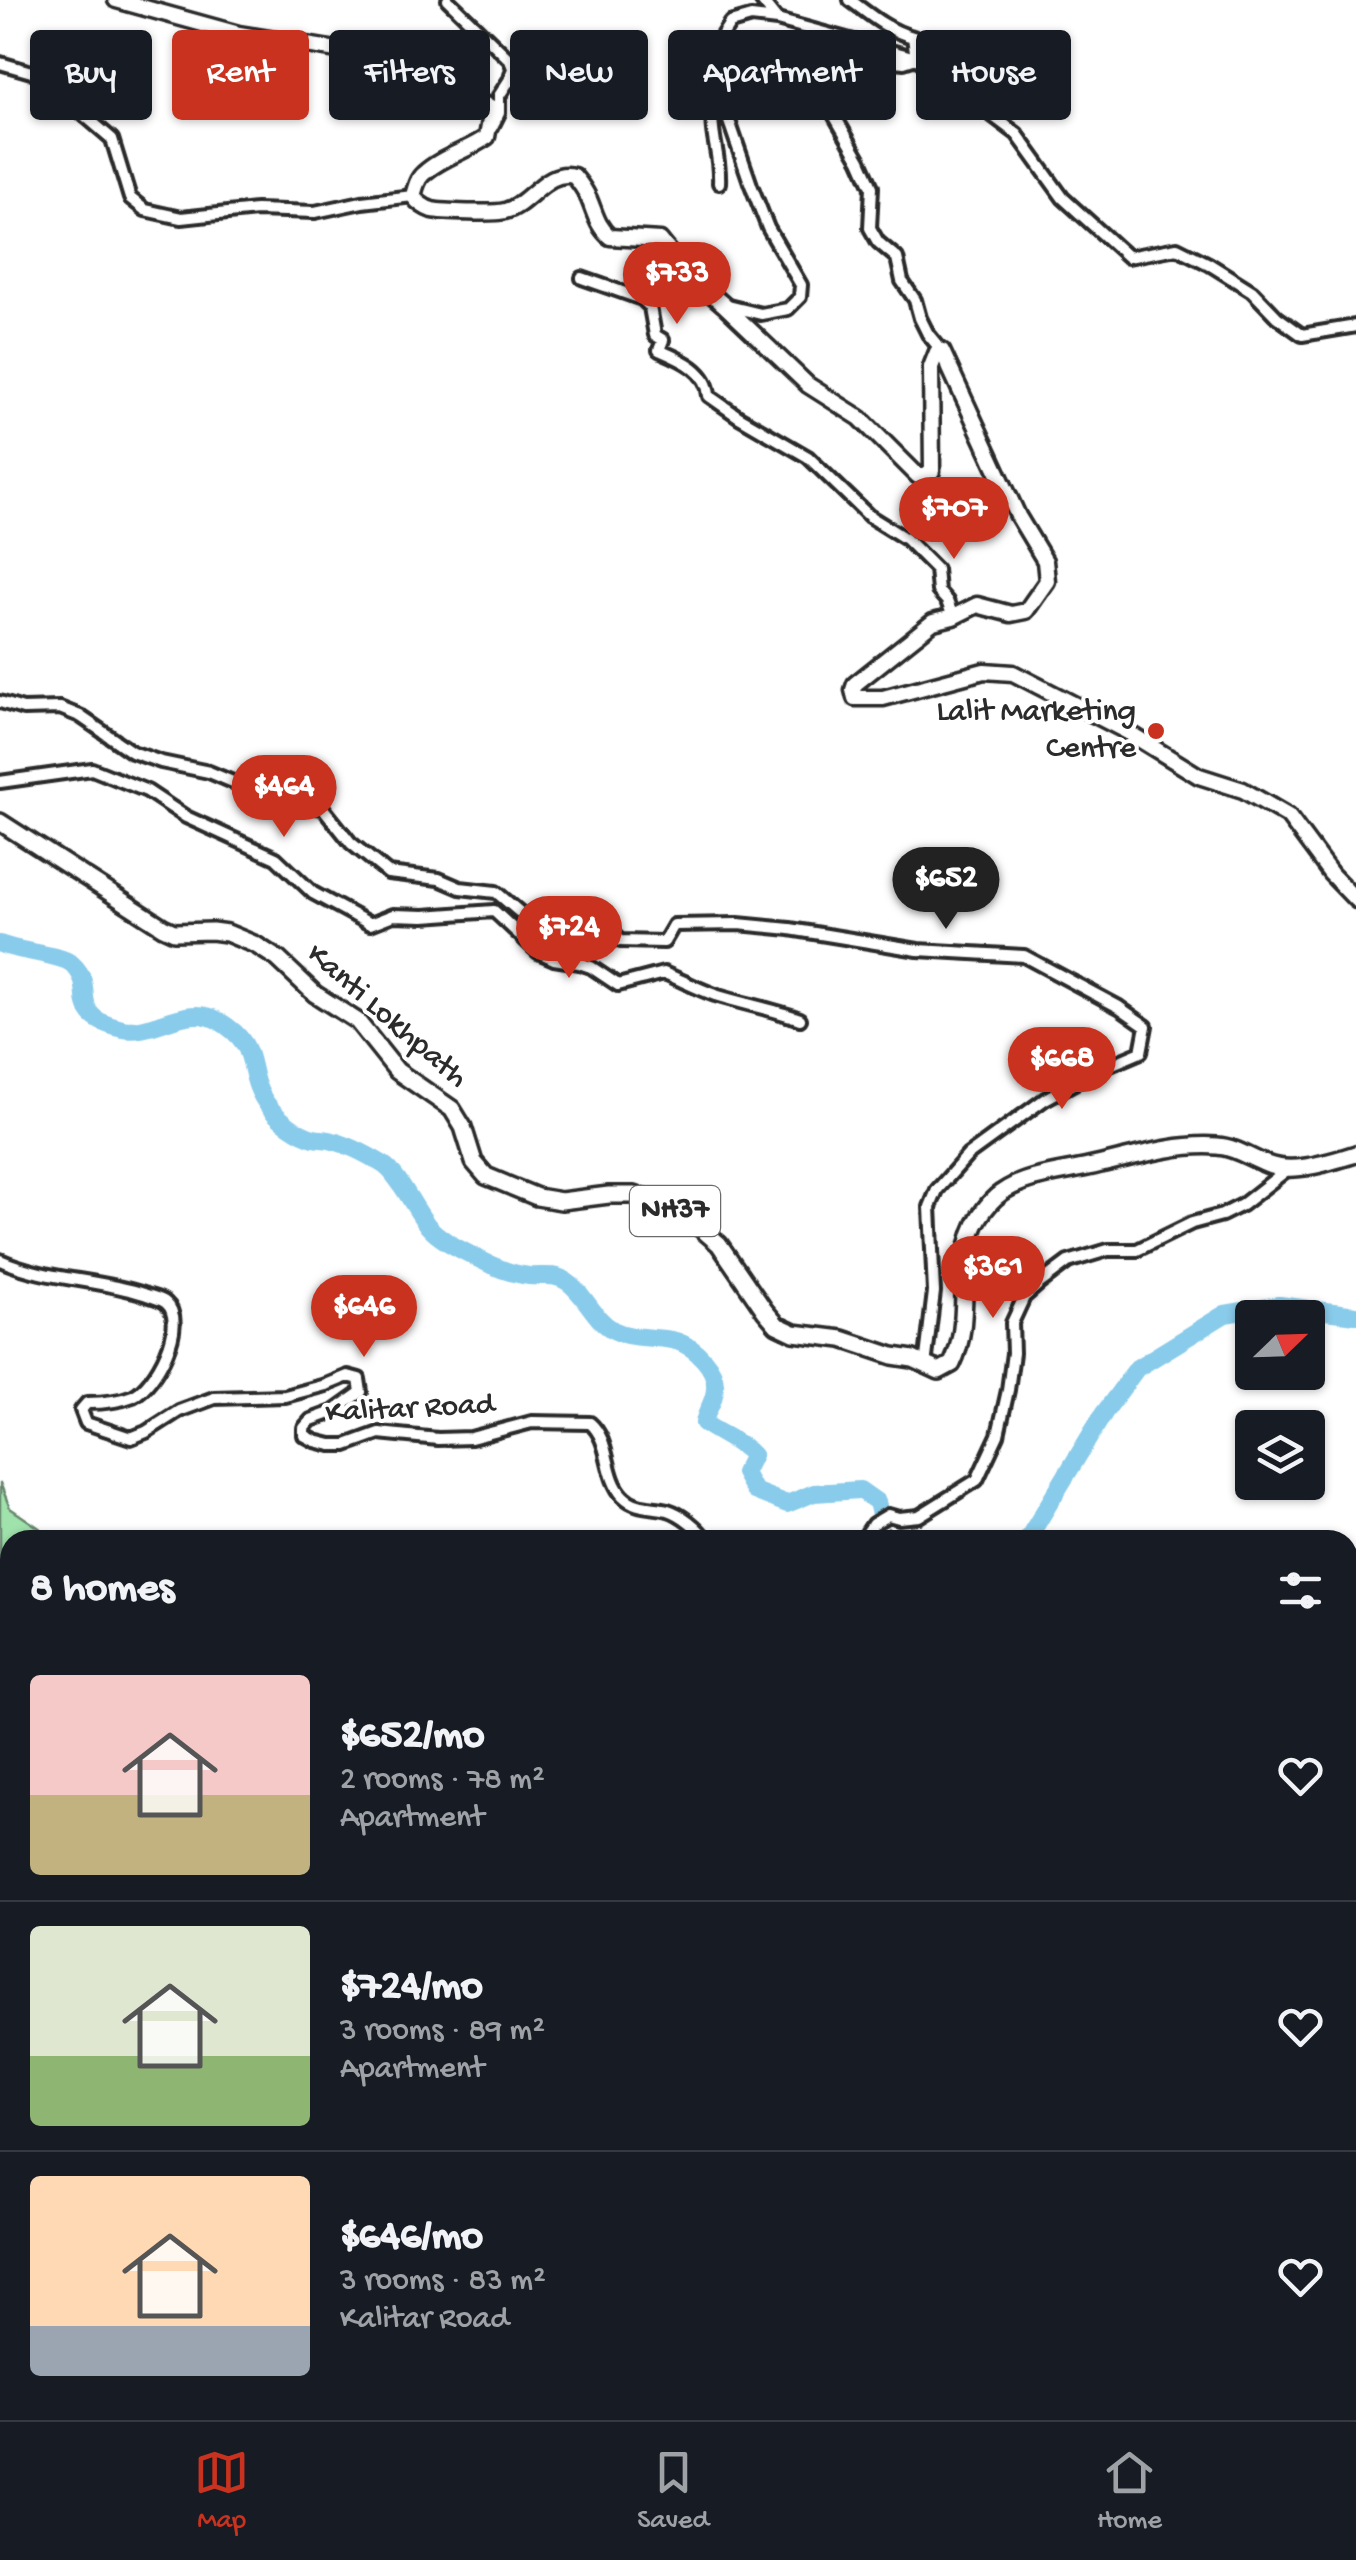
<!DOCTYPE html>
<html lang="en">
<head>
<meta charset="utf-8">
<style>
	:root { --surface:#171b24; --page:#20242c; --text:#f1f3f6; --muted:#9ea1a6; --line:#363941; --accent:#c8321e }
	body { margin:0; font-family:"Gochi Hand",sans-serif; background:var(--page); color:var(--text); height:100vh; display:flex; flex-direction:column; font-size:38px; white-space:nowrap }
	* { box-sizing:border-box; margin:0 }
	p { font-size:32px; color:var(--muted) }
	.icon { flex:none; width:55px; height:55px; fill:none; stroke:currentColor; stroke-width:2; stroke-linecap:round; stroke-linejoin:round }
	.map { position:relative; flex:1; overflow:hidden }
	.panel { position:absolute; left:0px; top:1530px; width:1358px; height:890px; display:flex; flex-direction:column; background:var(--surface); border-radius:30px 30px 0 0; box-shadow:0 2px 8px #0004 }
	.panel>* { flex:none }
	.top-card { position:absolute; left:30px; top:30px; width:1298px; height:90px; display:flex; gap:20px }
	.needle { width:65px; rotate:67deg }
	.fabs { position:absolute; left:1235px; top:1300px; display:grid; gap:20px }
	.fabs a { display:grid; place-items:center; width:90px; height:90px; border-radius:10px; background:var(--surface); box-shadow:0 2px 8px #0004; font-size:50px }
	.price { position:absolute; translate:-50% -85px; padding:0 22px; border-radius:35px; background:var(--accent); color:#fff; font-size:32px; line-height:65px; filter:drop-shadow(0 2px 5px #0008) }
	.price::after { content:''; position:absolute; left:50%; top:60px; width:30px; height:22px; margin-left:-15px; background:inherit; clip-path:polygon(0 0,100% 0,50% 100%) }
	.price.current { background:#222; color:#fff }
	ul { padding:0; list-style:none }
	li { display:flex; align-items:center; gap:30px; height:250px; padding:0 30px }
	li+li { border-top:2px solid var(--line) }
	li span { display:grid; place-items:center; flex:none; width:280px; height:200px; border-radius:10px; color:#555 }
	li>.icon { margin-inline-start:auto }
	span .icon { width:120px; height:120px; fill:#fffc; stroke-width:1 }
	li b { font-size:42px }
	h2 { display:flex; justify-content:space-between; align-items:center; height:120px; padding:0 30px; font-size:42px }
	.chip { padding:0 35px; border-radius:10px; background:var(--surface); box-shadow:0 2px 8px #0004; font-size:35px; line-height:90px }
	.chip.current { background:var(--accent); color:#fff }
	.tabs { display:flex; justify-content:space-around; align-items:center; height:140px; border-top:2px solid var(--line); background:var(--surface); font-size:28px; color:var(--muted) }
	.tabs a { display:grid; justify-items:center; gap:5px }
	.tabs .current { color:var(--accent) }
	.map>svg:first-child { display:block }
	.green { fill:#a0e2ac; stroke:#66866c; stroke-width:2.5 }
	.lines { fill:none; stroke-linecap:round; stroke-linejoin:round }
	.stream { stroke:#638b9e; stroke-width:2.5 }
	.river { stroke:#89cbea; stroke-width:18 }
	.street-casing { stroke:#2b2b2b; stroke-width:18 }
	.secondary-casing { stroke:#2b2b2b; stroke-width:21 }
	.primary-casing { stroke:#2b2b2b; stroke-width:22 }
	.street { stroke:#fff; stroke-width:10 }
	.secondary { stroke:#fff; stroke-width:14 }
	.primary { stroke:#fff; stroke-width:15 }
	.poi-dot { fill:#c8321e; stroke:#fff; stroke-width:4 }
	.labels { text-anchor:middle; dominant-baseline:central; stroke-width:8; stroke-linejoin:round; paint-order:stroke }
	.shield { fill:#fff; stroke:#6b6b6b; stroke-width:2.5 }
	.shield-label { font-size:30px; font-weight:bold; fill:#2b2b2b }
	.poi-label { font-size:32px; fill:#2b2b2b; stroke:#fff; text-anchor:end }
	.street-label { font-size:32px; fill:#2b2b2b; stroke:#fff }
</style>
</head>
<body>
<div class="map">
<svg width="1356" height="2420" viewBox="0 0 1356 2420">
	<rect width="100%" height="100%" fill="#fff"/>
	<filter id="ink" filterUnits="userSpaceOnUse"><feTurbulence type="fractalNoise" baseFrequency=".01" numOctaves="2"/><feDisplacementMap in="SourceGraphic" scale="20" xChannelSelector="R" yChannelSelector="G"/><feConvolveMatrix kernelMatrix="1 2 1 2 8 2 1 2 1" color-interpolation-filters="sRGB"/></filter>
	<g filter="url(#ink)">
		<path class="green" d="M 0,1483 L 10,1508 L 57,1540 L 10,1540 L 10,1595 L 0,1590 Z
			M 10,1779 L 10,1855 L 0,1855 L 0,1780 Z"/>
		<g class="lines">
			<path class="stream" d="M 888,1528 L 893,1534 L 916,1537
				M 0,2233 L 10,2231"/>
			<path class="river" d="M 0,944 C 20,952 60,954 72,964 C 100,989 63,1016 123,1029 C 155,1035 187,1002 219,1021 C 265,1048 241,1072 270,1108 C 280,1120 298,1134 314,1138 C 318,1139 324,1139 329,1140 C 347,1144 368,1155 384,1165 C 399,1175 415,1210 428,1226 C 441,1241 462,1250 479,1259 C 494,1267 512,1274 529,1276 C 542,1277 554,1273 566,1281 C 585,1293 593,1319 613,1330 C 645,1346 675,1326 704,1360 C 711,1368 716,1377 715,1388 C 715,1402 706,1410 704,1423 C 722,1436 738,1440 753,1455 L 744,1473 L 754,1491 L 787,1504 L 814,1493 L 860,1490 L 877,1502 L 881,1519
				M 1027,1540 L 1104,1413 L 1137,1368 L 1225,1314 L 1279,1305 L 1356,1315"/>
			<defs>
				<path id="street" d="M 448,0 L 510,60 L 513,68 L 510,79
					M 761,0 L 777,20
					M 850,0 C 870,15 889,31 913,37 L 916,58 L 904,62 L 875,59 L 844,62 L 830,80 L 830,108 L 860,160 L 872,187 L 870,228 L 878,242 L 897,258 L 902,281 L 915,300 L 920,318 L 928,334 L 942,351
					M 0,63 L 35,73 L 112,139 L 130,198 L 145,210 L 181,218 L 256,210 L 315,212 L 362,202 L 413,196
					M 718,93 C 704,128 721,148 719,183
					M 492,127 L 499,113 L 499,96 L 510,79 L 520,85
					M 582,278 L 642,299 L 650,307 L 655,335 L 663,340 L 659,350 C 680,359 708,370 709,396 L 739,417 L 808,457 L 869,516 L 906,539 L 936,569 L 938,591 L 947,601 L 953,617
					M 728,306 L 761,314 L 788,309 L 800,297 L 801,285 L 768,228 L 751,185 L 719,92 L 712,51 L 730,23 L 751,17 L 777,20 L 916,58 L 1017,134 L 1063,198 L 1128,257 L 1177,248 L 1209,264 L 1252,291 L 1277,317 L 1302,335 L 1356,326
					M 0,702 L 23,709 L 60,708 L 80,716 L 132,752 L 161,762 L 209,772 L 278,801 L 323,808 L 351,843 L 388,873 L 439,879 L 460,888 L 496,892 L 530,921 L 592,912 L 620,941 L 664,942 L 674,925 L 738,924 L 790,929 L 918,950 L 1024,956 L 1119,1007 L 1146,1026 L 1141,1052 L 1096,1071 L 1045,1099 L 968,1155 L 937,1190 L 930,1207 L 934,1292 L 925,1366
					M 0,782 L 92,769 L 147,791 L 186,817 L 276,858 L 313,893 L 370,924 L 393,915 L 424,916 L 494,911 L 538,952 L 554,959 L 579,963 L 591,967 L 618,985 L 664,973 C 681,980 698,989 715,995 C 744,1004 772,1009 800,1019
					M 530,921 L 538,951
					M 0,1260 C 45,1280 98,1279 144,1294 C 151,1297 160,1298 166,1303 C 189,1323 155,1386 133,1396 C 118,1402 103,1403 87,1403 L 81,1410 L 86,1423 L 131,1438 L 146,1432 L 179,1411 L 214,1398 L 285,1396 L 326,1385 L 348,1376 L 359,1379 L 361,1392 L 333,1412 L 311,1420 L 304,1428 L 304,1435 L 315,1441 L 331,1445 L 346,1445 L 379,1433 L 438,1439 L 471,1438 L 532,1422 L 590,1423 C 611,1441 604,1476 623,1496 C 636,1509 652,1506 668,1510 C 681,1514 699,1528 706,1540
					M 870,1540 L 867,1533 L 873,1524 L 888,1515 L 899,1518 L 919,1516 L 977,1480 L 998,1435 L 1008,1390 L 1013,1353 L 1012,1323 L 1024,1297 L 1040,1283 L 1068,1262 L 1108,1250 L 1137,1250 L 1192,1223 L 1222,1215 L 1242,1205 L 1288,1169
					M 0,1645 L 10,1715
					M 1348,1942 L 1356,1946
					M 1348,1988 L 1356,2005
					M 1348,2027 L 1354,2024 L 1356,2021
					M 1348,2182 L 1352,2175 L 1356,2175
					M 1348,2200 L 1356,2209
					M 0,2243 L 10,2240
					M 1348,2381 L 1356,2378
					M 855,2410 L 861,2419 L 865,2420
					M 90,2420 L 99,2415 L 121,2410
					M 545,2420 L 553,2410
					M 974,2420 L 997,2410"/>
				<path id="secondary" d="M 116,0 L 239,34 L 337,50 L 370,81 L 406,94 L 470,96 L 492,109 L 487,137 C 467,151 441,157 423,174 C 417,179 415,189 413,196 C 418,203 423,207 432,210 C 441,212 495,214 505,211 C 530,205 546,168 574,176 C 580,183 585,190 589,199 C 595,213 597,226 610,237 L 660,240 L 686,272 L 724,305 L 808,385 L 860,418 L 918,476 L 926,476 L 932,471 L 931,367 L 937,352 L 942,351 L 1018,516 L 1045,561 L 1047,581 L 1026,611 L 1011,614 L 977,605 L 953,617 L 933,622 L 855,684 L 853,690 L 855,698 L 883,698 L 984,671 L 1013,673 L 1126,731 L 1199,776 L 1243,790 L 1288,816 L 1331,874 L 1356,900"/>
				<path id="primary" d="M 0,822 L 163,927 L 174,932 L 212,931 L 227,933 L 256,945 L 278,959 L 315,994 L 357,1021 L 397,1071 L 452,1109 L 463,1127 L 474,1162 L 486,1176 L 537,1197 L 561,1201 L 609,1195 L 634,1195 L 657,1203 L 690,1219 L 719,1244 L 765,1311 L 777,1325 L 794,1333 L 842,1339 L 893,1356 L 913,1359 L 939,1371 L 952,1364 C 975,1317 952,1261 980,1216 C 986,1207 992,1199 1001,1193 C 1025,1176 1060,1173 1088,1167 C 1130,1158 1174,1143 1217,1146 C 1235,1147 1250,1158 1266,1164 C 1293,1175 1329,1162 1356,1154"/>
			</defs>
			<use href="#street" class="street-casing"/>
			<use href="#secondary" class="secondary-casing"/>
			<use href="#primary" class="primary-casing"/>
			<use href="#street" class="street"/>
			<use href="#secondary" class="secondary"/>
			<use href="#primary" class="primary"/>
		</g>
	</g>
	<circle class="poi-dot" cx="1156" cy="731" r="10"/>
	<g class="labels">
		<rect class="shield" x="630" y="1186" width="90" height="50" rx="8"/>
		<g class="shield-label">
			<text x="675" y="1211">NH37</text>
		</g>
		<g class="poi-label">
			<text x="1136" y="713">Lalit Marketing<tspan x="1136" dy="37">Centre</tspan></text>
		</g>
		<g class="street-label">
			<text transform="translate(386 1017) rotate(41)">Kanti Lokhpath</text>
			<text transform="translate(410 1410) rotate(-3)">Kalitar Road</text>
		</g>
	</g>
</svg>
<div class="fabs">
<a><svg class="needle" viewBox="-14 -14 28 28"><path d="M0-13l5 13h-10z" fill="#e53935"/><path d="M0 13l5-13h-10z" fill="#9ea1a6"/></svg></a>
<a><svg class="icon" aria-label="layers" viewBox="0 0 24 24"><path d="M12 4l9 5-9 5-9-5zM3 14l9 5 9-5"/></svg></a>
</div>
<b class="price" style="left:677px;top:327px">$733</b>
<b class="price" style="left:954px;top:562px">$707</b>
<b class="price" style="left:284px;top:840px">$464</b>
<b class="price current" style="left:946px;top:932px">$652</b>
<b class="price" style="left:569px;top:981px">$724</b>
<b class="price" style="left:1062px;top:1112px">$668</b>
<b class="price" style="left:993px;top:1321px">$361</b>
<b class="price" style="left:364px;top:1360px">$646</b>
<div class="top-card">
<a class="chip">Buy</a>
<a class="chip current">Rent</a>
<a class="chip">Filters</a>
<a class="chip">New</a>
<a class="chip">Apartment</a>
<a class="chip">House</a>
</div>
<section class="panel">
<h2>8 homes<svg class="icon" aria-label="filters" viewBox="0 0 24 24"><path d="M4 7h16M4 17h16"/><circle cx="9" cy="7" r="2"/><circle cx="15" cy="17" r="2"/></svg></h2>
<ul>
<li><span style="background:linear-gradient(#f6c9c9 60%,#c2b280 0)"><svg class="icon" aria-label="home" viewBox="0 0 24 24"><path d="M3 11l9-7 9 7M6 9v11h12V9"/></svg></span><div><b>$652/mo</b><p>2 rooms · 78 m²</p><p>Apartment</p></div><svg class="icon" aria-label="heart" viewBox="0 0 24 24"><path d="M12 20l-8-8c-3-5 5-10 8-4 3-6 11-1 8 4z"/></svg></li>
<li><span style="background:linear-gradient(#dfe7d0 65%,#8fb573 0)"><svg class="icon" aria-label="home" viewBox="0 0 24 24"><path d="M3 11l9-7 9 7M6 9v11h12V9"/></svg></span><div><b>$724/mo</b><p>3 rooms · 89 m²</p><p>Apartment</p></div><svg class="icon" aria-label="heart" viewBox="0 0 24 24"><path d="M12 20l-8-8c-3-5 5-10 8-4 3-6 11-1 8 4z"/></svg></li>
<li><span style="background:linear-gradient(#ffd9b3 75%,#9aa5b1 0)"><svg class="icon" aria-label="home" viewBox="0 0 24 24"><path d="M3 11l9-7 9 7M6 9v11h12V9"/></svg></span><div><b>$646/mo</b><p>3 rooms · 83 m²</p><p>Kalitar Road</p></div><svg class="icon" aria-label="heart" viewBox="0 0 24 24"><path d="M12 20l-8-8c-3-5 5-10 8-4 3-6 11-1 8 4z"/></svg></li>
</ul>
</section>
</div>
<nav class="tabs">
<a class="current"><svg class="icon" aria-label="map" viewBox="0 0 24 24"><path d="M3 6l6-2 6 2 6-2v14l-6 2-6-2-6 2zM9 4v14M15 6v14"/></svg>Map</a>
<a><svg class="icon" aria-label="saved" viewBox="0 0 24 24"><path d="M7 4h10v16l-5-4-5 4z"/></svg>Saved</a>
<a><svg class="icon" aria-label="home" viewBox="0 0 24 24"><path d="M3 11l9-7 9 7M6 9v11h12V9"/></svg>Home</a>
</nav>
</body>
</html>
